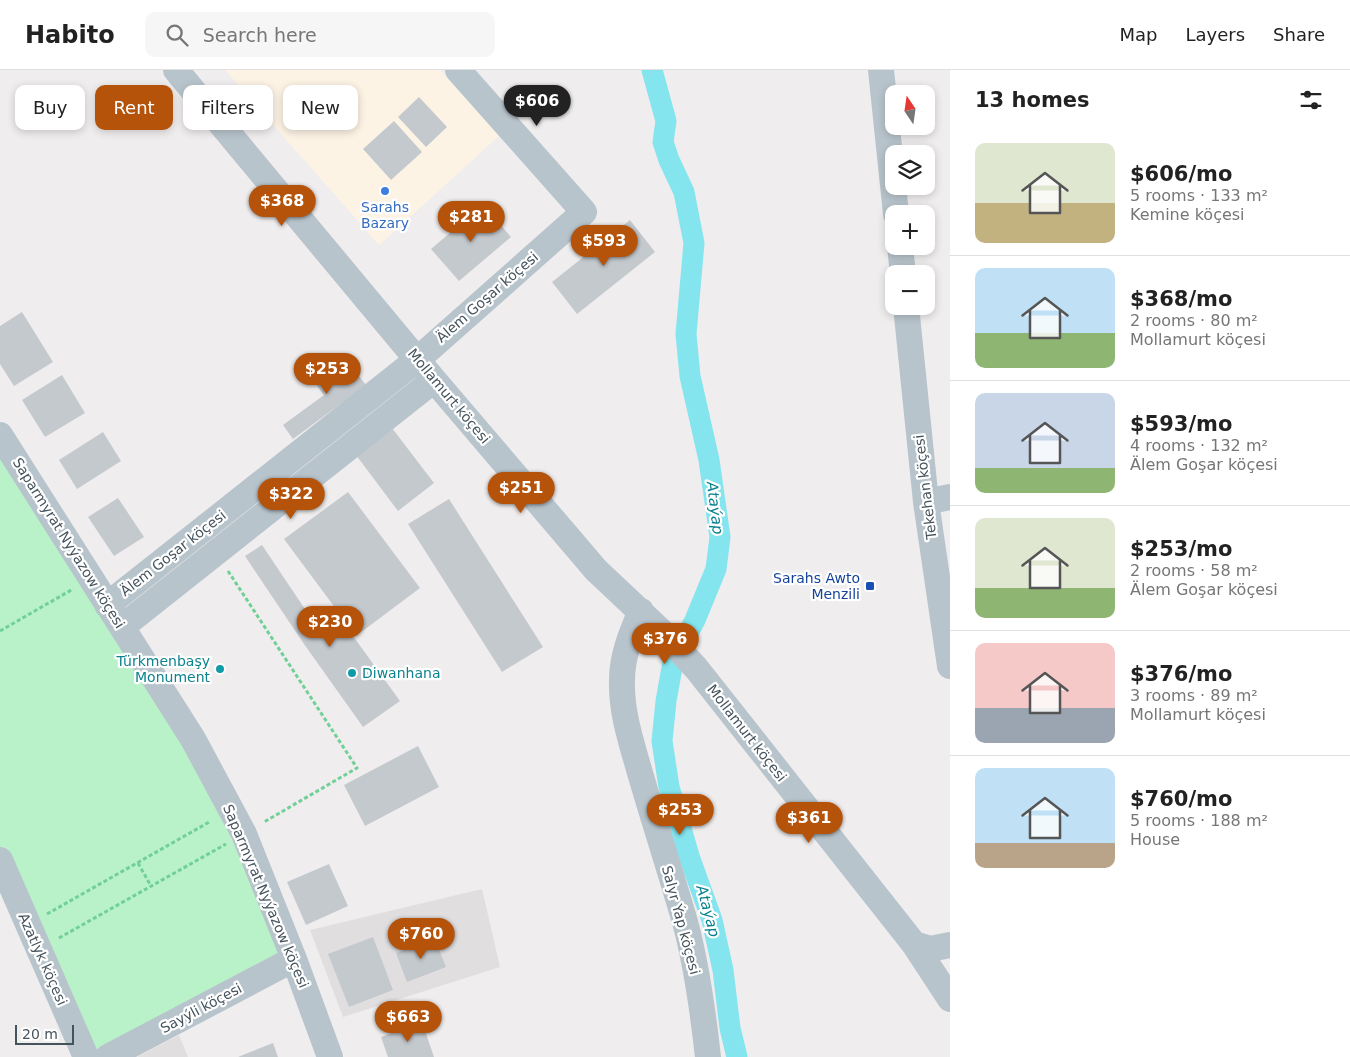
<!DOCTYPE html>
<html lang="en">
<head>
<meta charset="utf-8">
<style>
	:root { --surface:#fff; --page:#f6f6f6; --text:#222; --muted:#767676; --line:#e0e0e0; --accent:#b45309 }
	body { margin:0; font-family:"DejaVu Sans",sans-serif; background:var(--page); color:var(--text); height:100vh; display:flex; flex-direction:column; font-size:19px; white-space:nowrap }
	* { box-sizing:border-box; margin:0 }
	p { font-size:16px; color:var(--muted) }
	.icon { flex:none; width:28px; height:28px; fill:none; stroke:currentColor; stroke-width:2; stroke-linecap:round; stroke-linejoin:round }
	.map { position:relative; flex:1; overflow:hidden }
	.drawer { display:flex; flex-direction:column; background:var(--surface); width:400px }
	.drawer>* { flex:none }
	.banner { position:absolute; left:15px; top:15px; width:475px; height:45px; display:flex; gap:10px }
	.needle { width:32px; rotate:347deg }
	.fabs { position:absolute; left:885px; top:15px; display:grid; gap:10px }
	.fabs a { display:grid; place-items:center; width:50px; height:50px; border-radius:10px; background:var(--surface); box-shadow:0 2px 8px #0003; font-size:25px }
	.scale { position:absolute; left:15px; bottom:12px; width:59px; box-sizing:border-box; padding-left:5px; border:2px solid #45535c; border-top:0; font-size:14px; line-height:18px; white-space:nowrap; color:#45535c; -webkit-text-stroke:4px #fff; paint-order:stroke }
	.price { position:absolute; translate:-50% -42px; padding:0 11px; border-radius:18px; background:var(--accent); color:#fff; font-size:16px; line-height:32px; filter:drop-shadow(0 1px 2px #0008) }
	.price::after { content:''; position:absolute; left:50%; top:30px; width:15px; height:11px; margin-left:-8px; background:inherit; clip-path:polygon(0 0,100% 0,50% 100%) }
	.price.on { background:#222; color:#fff }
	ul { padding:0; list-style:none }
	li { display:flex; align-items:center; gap:15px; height:125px; padding:0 25px }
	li+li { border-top:1px solid var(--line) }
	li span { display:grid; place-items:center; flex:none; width:140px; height:100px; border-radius:10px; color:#555 }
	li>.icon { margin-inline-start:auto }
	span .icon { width:60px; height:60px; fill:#fffc; stroke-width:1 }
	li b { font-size:21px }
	h2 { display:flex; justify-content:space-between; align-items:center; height:60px; padding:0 25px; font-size:21px }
	.tag { padding:0 18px; border-radius:10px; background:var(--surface); box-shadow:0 2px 8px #0003; font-size:18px; line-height:45px }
	.tag.on { background:var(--accent); color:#fff }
	header { display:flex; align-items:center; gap:30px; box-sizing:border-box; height:70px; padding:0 25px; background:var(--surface); border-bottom:1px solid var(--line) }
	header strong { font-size:24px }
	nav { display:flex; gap:28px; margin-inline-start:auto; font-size:18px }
	.search { width:350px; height:45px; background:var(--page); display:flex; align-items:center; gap:12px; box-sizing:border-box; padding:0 18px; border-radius:10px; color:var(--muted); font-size:19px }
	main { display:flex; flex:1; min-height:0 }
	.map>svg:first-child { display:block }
	.commercial { fill:#fcf3e5 }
	.education { fill:#e1dee0 }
	.green { fill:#b9f1c8 }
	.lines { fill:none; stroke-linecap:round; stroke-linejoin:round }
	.canal { stroke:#84e5ef; stroke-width:21 }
	.building { fill:#c4c9ce }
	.path { stroke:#70d096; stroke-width:3; stroke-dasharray:4 2.5; stroke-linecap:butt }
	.minor { stroke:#b8c4cc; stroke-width:26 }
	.shop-dot { fill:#3f7fe0; stroke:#fff; stroke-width:2 }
	.transit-dot { fill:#1a4fb4; stroke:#fff; stroke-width:2 }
	.culture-dot { fill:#0f9aa8; stroke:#fff; stroke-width:2 }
	.labels { text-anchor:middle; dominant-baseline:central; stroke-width:4.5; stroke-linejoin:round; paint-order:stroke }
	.shop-label { font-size:14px; fill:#366cbe; stroke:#fff }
	.street-label { font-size:14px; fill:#45535c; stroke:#fff }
	.transit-label { font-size:14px; fill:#164399; stroke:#fff; text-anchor:end }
	.culture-label { font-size:14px; fill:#0d838f; stroke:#fff; text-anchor:end }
	.water-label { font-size:15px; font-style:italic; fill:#08818f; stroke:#fff }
</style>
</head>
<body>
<header>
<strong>Habito</strong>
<div class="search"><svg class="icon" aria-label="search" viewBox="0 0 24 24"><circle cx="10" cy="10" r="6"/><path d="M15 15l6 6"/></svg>Search here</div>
<nav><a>Map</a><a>Layers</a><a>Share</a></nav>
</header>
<main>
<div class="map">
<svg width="950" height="987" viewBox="0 0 950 987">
	<rect width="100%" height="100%" fill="#f0edee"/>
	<path class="commercial" d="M 225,0 L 440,0 L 499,66 L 379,175 Z"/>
	<path class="education" d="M 482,819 L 500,897 L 343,947 L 310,860 Z
		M 179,965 L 188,987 L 137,987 Z"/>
	<path class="green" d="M 0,365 L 122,557 L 294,889 L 86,987 L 0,790 Z"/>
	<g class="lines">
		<path class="canal" d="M 652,0 L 666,51 L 663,72 L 669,90 L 684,122 L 694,173 L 686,264 L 690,306 L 709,390 L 720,467 L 716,499 L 695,550 L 673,592 L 666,631 L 662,671 L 669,717 L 689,786 L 712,850 L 723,900 L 730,958 L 737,987"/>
	</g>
	<path class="building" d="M 419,27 L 447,57 L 426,77 L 398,47 Z
		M 394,51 L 422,82 L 391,110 L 363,79 Z
		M 483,135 L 511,167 L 459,211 L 431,179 Z
		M 630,150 L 655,182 L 577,244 L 552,212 Z
		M 22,242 L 53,292 L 14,316 L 0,294 L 0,256 Z
		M 342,285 L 366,315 L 293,369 L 283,355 L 324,325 L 311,308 Z
		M 62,305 L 85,343 L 45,367 L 22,330 Z
		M 392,358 L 434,413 L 398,441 L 356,385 Z
		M 103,362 L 121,391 L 77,419 L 59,390 Z
		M 348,422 L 420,518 L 356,566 L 284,469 Z
		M 118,428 L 144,467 L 114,486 L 88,447 Z
		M 449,429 L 543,577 L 502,602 L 408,454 Z
		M 262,475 L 321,563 L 340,548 L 400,631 L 363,657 L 304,574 L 245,486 Z
		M 418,676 L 439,717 L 365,756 L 344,715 Z
		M 329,794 L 348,836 L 306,855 L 287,812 Z
		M 373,867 L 393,920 L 349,937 L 328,884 Z
		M 435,869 L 446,897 L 407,912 L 396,883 Z
		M 422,952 L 434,987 L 388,987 L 381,967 Z
		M 273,973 L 278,987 L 238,987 Z"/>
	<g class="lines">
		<path class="path" d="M 228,501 L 357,698 L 264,752
			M 0,561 L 73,519
			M 138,793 L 151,816
			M 47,844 L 211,751
			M 59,868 L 226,774"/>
		<path class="minor" d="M 176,0 L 434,310 L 596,500 L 664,564 L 696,598 L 914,874 L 950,929
			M 881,0 L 896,144
			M 900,176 L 903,204
			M 906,236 L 926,432 L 950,596
			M 0,365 L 193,669 L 244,764 L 294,889 L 330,987
			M 926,432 L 950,427
			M 107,535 L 418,289 L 584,142 L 458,0
			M 641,541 C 631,564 622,586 622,610 C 621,640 630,668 638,696 C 653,748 670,800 685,852 C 697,896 703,942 708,987
			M 122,557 L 434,310
			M 0,790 L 86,987
			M 914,874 L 930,879 L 950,875
			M 108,987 L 294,889"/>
	</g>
	<circle class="shop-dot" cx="385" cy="121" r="5"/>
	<rect class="transit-dot" x="865" y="511" width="10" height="10" rx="2.5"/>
	<g class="culture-dot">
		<circle cx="220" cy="599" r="5"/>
		<circle cx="352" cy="603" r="5"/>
	</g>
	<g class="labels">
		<g class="shop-label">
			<text x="385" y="137">Sarahs<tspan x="385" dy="16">Bazary</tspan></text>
		</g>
		<g class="street-label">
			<text transform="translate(487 227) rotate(-41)">Älem Goşar köçesi</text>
			<text transform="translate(449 326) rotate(50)">Mollamurt köçesi</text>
			<text transform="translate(925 417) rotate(-97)">Tekehan köçesi</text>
			<text transform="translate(69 473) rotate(58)">Saparmyrat Nyýazow köçesi</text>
			<text transform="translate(173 483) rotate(-38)">Älem Goşar köçesi</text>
			<text transform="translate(747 663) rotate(52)">Mollamurt köçesi</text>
			<text transform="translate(266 826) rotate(67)">Saparmyrat Nyýazow köçesi</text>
			<text transform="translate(681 850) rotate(75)">Salyr Ýap köçesi</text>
			<text transform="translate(43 889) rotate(66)">Azatlyk köçesi</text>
			<text transform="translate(201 938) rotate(-28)">Sayýli köçesi</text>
		</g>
		<g class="transit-label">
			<text x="860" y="508">Sarahs Awto<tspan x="860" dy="16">Menzili</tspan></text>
		</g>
		<g class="culture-label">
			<text x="210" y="591">Türkmenbaşy<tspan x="210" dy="16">Monument</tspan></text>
			<text x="362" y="603" text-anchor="start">Diwanhana</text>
		</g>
		<g class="water-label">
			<text transform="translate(715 438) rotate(83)">Ataýap</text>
			<text transform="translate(708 841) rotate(75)">Ataýap</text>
		</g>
	</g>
</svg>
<div class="fabs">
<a><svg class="needle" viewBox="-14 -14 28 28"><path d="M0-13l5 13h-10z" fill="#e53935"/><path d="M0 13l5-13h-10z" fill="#767676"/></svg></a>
<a><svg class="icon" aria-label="layers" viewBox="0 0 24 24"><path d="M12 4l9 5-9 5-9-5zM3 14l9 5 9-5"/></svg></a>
<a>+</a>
<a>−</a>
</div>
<div class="scale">20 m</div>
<b class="price on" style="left:537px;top:57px">$606</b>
<b class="price" style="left:282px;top:157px">$368</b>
<b class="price" style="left:471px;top:173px">$281</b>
<b class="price" style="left:604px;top:197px">$593</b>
<b class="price" style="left:327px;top:325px">$253</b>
<b class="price" style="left:521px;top:444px">$251</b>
<b class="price" style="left:291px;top:450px">$322</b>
<b class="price" style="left:330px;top:578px">$230</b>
<b class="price" style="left:665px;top:595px">$376</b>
<b class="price" style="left:680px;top:766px">$253</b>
<b class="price" style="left:809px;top:774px">$361</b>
<b class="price" style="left:421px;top:890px">$760</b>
<b class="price" style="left:408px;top:973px">$663</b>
<div class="banner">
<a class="tag">Buy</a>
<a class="tag on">Rent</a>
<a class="tag">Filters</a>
<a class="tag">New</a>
</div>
</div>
<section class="drawer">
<h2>13 homes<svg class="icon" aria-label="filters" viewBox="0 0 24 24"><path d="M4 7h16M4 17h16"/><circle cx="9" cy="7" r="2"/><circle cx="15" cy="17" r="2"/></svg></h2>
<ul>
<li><span style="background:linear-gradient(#dfe7d0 60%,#c2b280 0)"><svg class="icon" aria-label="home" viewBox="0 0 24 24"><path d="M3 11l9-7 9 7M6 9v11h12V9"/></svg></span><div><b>$606/mo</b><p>5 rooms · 133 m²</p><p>Kemine köçesi</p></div></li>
<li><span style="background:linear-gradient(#bfe0f5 65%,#8fb573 0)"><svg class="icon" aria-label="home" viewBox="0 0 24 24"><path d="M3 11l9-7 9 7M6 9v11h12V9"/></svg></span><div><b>$368/mo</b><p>2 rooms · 80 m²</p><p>Mollamurt köçesi</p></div></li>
<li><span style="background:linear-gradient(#c9d6e8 75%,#8fb573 0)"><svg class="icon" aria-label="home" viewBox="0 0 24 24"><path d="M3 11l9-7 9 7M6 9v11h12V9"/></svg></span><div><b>$593/mo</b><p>4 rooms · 132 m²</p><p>Älem Goşar köçesi</p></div></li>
<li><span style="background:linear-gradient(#dfe7d0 70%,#8fb573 0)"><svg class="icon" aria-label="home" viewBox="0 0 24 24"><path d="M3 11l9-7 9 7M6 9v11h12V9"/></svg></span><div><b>$253/mo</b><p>2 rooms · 58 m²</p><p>Älem Goşar köçesi</p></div></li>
<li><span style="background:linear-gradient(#f6c9c9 65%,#9aa5b1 0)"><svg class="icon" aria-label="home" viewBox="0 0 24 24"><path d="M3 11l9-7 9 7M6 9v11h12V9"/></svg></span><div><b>$376/mo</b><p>3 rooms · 89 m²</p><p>Mollamurt köçesi</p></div></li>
<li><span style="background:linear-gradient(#bfe0f5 75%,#b9a48a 0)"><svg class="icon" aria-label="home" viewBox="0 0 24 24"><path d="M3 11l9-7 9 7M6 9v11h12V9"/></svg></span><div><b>$760/mo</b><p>5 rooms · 188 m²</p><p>House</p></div></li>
</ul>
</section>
</main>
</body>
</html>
